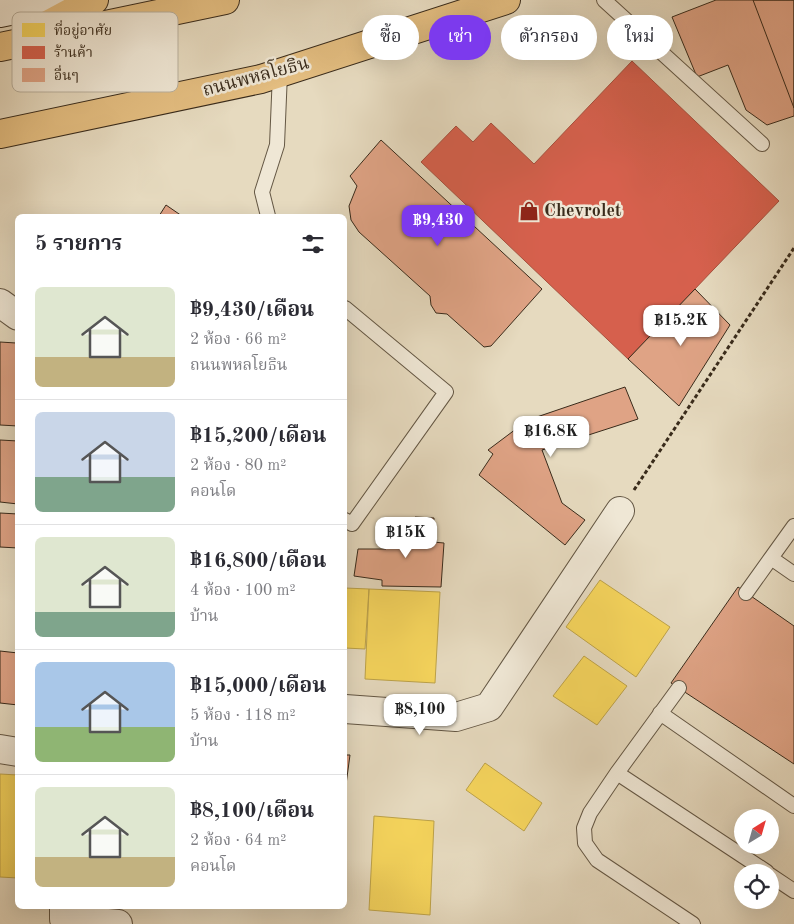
<!DOCTYPE html>
<html lang="th">
<head>
<meta charset="utf-8">
<style>
	:root { --surface:#fff; --page:#f7f7f7; --text:#2b2b33; --muted:#7c7c81; --line:#e1e1e2; --accent:#7c3aed }
	body { margin:0; font-family:"Old Standard TT","Noto Serif Thai",serif; background:var(--page); color:var(--text); height:100vh; display:flex; flex-direction:column; font-size:19px; white-space:nowrap }
	* { box-sizing:border-box; margin:0 }
	p { font-size:16px; color:var(--muted) }
	.icon { flex:none; width:28px; height:28px; fill:none; stroke:currentColor; stroke-width:2; stroke-linecap:round; stroke-linejoin:round }
	.map { position:relative; flex:1; overflow:hidden }
	.drawer { position:absolute; left:15px; top:214px; width:332px; height:695px; display:flex; flex-direction:column; background:var(--surface); border-radius:8px; box-shadow:0 5px 20px #0002 }
	.drawer>* { flex:none }
	.hud { position:absolute; left:362px; top:15px; width:356px; height:45px; display:flex; gap:10px }
	.needle { width:32px; rotate:37deg }
	.fabs { position:absolute; left:734px; top:809px; display:grid; gap:10px }
	.fabs a { display:grid; place-items:center; width:45px; height:45px; border-radius:50%; background:var(--surface); box-shadow:0 5px 20px #0002; font-size:25px }
	.price { position:absolute; translate:-50% -42px; padding:0 11px; border-radius:10px; background:#fff; color:#222; font-size:16px; line-height:32px; filter:drop-shadow(0 1px 2px #0008) }
	.price::after { content:''; position:absolute; left:50%; top:30px; width:15px; height:11px; margin-left:-8px; background:inherit; clip-path:polygon(0 0,100% 0,50% 100%) }
	.price.selected { background:var(--accent); color:#fff }
	ul { padding:0; list-style:none }
	li { display:flex; align-items:center; gap:15px; height:125px; padding:0 20px }
	li+li { border-top:1px solid var(--line) }
	li span { display:grid; place-items:center; flex:none; width:140px; height:100px; border-radius:8px; color:#555 }
	li>.icon { margin-inline-start:auto }
	span .icon { width:60px; height:60px; fill:#fffc; stroke-width:1 }
	li b { font-size:21px }
	h2 { display:flex; justify-content:space-between; align-items:center; height:60px; padding:0 20px; font-size:21px }
	.chip { padding:0 18px; border-radius:22px; background:var(--surface); box-shadow:0 5px 20px #0002; font-size:18px; line-height:45px }
	.chip.selected { background:var(--accent); color:#fff }
	.map>svg:first-child { display:block }
	.homes { fill:#f6d55c; stroke:#bda248 }
	.shops { fill:#d6604d; stroke:#a7503e }
	.building { fill:#dfa385; stroke:#392b1b }
	.lines { fill:none; stroke-linecap:round; stroke-linejoin:round }
	.lane-casing { stroke:#645744; stroke-width:16 }
	.street-casing { stroke:#645744; stroke-width:30 }
	.secondary-casing { stroke:#392b1b; stroke-width:30 }
	.primary-casing { stroke:#392b1b; stroke-width:30 }
	.path { stroke:#392b1b; stroke-width:3; stroke-dasharray:4 2.5; stroke-linecap:butt }
	.lane { stroke:#efe7d5; stroke-width:14 }
	.street { stroke:#efe7d5; stroke-width:28 }
	.secondary { stroke:#efe7d5; stroke-width:28 }
	.primary { stroke:#e3bd80; stroke-width:28 }
	.labels { text-anchor:middle; dominant-baseline:central; stroke-width:5; stroke-linejoin:round; paint-order:stroke }
	.street-label { font-size:18px; fill:#392b1b; stroke:#efe7d5 }
	.poi-label { font-size:18px; font-weight:bold; fill:#392b1b; stroke:#efe7d5; text-anchor:start }
	.key { fill:#efe7d5; stroke:#b8af9d; stroke-width:1 }
	.key-label { font-size:14px; fill:#392b1b }
</style>
</head>
<body>
<div class="map">
<svg width="794" height="924" viewBox="0 0 794 924">
	<rect width="100%" height="100%" fill="#e6dabf"/>
	<filter id="stains"><feTurbulence type="fractalNoise" baseFrequency=".004" numOctaves="4"/><feColorMatrix values="0 0 0 0 .2 0 0 0 0 .09 0 0 0 0 .02 0 0 0 .5 -.17"/></filter>
	<radialGradient id="worn" r=".72"><stop offset=".6" stop-color="#630" stop-opacity="0"/><stop offset="1" stop-color="#630" stop-opacity=".3"/></radialGradient>
	<path class="homes" d="M 600,580 L 670,627 L 636,677 L 566,627 Z
		M 345,588 L 369,589 L 365,649 L 345,648 Z
		M 369,589 L 440,592 L 435,683 L 365,679 Z
		M 584,656 L 627,686 L 597,725 L 553,696 Z
		M 485,763 L 542,803 L 524,831 L 466,790 Z
		M 0,774 L 18,775 L 18,878 L 0,877 Z
		M 374,816 L 434,821 L 430,915 L 369,910 Z"/>
	<path class="shops" d="M 632,61 L 779,201 L 628,359 L 421,162 L 456,126 L 473,142 L 491,123 L 534,164 Z"/>
	<path class="building" d="M 716,0 L 794,0 L 794,116 L 767,125 L 746,110 L 728,65 L 697,77 L 672,17 Z
		M 753,0 L 794,0 L 794,108 Z
		M 381,140 L 542,289 L 491,346 L 484,347 L 447,314 L 436,313 L 431,305 L 430,296 L 359,232 L 351,220 L 349,206 L 357,186 L 350,176 Z
		M 166,205 L 182,216 L 159,216 Z
		M 695,289 L 730,325 L 679,406 L 628,359 Z
		M 0,342 L 16,343 L 18,426 L 0,425 Z
		M 625,387 L 638,419 L 542,450 L 562,503 L 585,520 L 565,545 L 479,475 L 493,454 L 488,450 L 528,420 Z
		M 0,440 L 18,441 L 18,504 L 0,502 Z
		M 0,513 L 18,514 L 18,548 L 0,547 Z
		M 415,517 L 434,518 L 433,542 L 444,543 L 441,587 L 382,586 L 382,580 L 354,576 L 358,549 L 386,549 L 390,541 L 398,534 L 414,531 Z
		M 738,587 L 794,626 L 794,764 L 671,683 Z
		M 0,651 L 18,653 L 18,705 L 0,703 Z
		M 345,755 L 350,755 L 345,792 Z"/>
	<g class="lines">
		<defs>
			<path id="lane" d="M 604,0 L 762,144
				M 268,216 L 262,192 L 277,145 L 280,73
				M 345,308 L 446,392 L 352,524 L 345,520
				M 794,526 L 771,558 L 794,574
				M 746,593 L 771,558
				M 679,688 L 617,773 L 590,813 L 584,828 L 585,843 L 597,860 L 693,924
				M 660,713 L 794,806
				M 617,773 L 767,872
				M 770,875 L 794,891"/>
			<path id="street" d="M 0,303 L 18,316
				M 345,709 L 456,717 L 489,707 L 620,511
				M 0,749 L 18,752
				M 64,906 L 64,919 L 118,924"/>
			<path id="secondary" d="M 0,13 L 63,0"/>
			<path id="primary" d="M 38,30 L 94,0
				M 0,47 L 225,0
				M 0,134 L 261,79 L 506,0"/>
		</defs>
		<use href="#lane" class="lane-casing"/>
		<use href="#street" class="street-casing"/>
		<use href="#secondary" class="secondary-casing"/>
		<use href="#primary" class="primary-casing"/>
		<path class="path" d="M 634,490 L 794,248"/>
		<use href="#lane" class="lane"/>
		<use href="#street" class="street"/>
		<use href="#secondary" class="secondary"/>
		<use href="#primary" class="primary"/>
	</g>
	<defs>
		<symbol id="shop-bare" viewBox="-9 -9 18 18"><path d="M-5-2.5h2.3a2.7 3.5 0 0 1 5.4 0H5L5.5 6h-11ZM-1.5-2.5h3a1.5 2.3 0 0 0-3 0Z" fill="#8f2418" stroke="#efe7d5" stroke-width="2.5" paint-order="stroke"/></symbol>
	</defs>
	<g fill-rule="evenodd">
		<use href="#shop-bare" x="515" y="197" width="28" height="28"/>
	</g>
	<g class="labels">
		<g class="street-label">
			<text transform="translate(256 77) rotate(-15)">ถนนพหลโยธิน</text>
		</g>
		<g class="poi-label">
			<text x="544" y="211">Chevrolet</text>
		</g>
	</g>
	<rect x="12" y="12" width="166" height="80" rx="8" class="key"/>
	<rect x="22" y="23" width="23" height="14" fill="#f6d55c"/>
	<rect x="22" y="46" width="23" height="13" fill="#d6604d"/>
	<rect x="22" y="68" width="23" height="14" fill="#dfa385"/>
	<g class="key-label">
		<text x="54" y="35">ที่อยู่อาศัย</text>
		<text x="54" y="57">ร้านค้า</text>
		<text x="54" y="80">อื่นๆ</text>
	</g>
	<rect width="100%" height="100%" filter="url(#stains)"/>
	<rect width="100%" height="100%" fill="url(#worn)"/>
</svg>
<div class="fabs">
<a><svg class="needle" viewBox="-14 -14 28 28"><path d="M0-13l5 13h-10z" fill="#e53935"/><path d="M0 13l5-13h-10z" fill="#7c7c81"/></svg></a>
<a><svg class="icon" aria-label="locate" viewBox="0 0 24 24"><circle cx="12" cy="12" r="6"/><path d="M12 2v4M12 18v4M2 12h4M18 12h4"/></svg></a>
</div>
<b class="price selected" style="left:438px;top:247px">฿9,430</b>
<b class="price" style="left:681px;top:347px">฿15.2K</b>
<b class="price" style="left:551px;top:458px">฿16.8K</b>
<b class="price" style="left:406px;top:559px">฿15K</b>
<b class="price" style="left:420px;top:736px">฿8,100</b>
<div class="hud">
<a class="chip">ซื้อ</a>
<a class="chip selected">เช่า</a>
<a class="chip">ตัวกรอง</a>
<a class="chip">ใหม่</a>
</div>
<section class="drawer">
<h2>5 รายการ<svg class="icon" aria-label="filters" viewBox="0 0 24 24"><path d="M4 7h16M4 17h16"/><circle cx="9" cy="7" r="2"/><circle cx="15" cy="17" r="2"/></svg></h2>
<ul>
<li><span style="background:linear-gradient(#dfe7d0 70%,#c2b280 0)"><svg class="icon" aria-label="home" viewBox="0 0 24 24"><path d="M3 11l9-7 9 7M6 9v11h12V9"/></svg></span><div><b>฿9,430/เดือน</b><p>2 ห้อง · 66 m²</p><p>ถนนพหลโยธิน</p></div></li>
<li><span style="background:linear-gradient(#c9d6e8 65%,#7fa58c 0)"><svg class="icon" aria-label="home" viewBox="0 0 24 24"><path d="M3 11l9-7 9 7M6 9v11h12V9"/></svg></span><div><b>฿15,200/เดือน</b><p>2 ห้อง · 80 m²</p><p>คอนโด</p></div></li>
<li><span style="background:linear-gradient(#dfe7d0 75%,#7fa58c 0)"><svg class="icon" aria-label="home" viewBox="0 0 24 24"><path d="M3 11l9-7 9 7M6 9v11h12V9"/></svg></span><div><b>฿16,800/เดือน</b><p>4 ห้อง · 100 m²</p><p>บ้าน</p></div></li>
<li><span style="background:linear-gradient(#a9c7e8 65%,#8fb573 0)"><svg class="icon" aria-label="home" viewBox="0 0 24 24"><path d="M3 11l9-7 9 7M6 9v11h12V9"/></svg></span><div><b>฿15,000/เดือน</b><p>5 ห้อง · 118 m²</p><p>บ้าน</p></div></li>
<li><span style="background:linear-gradient(#dfe7d0 70%,#c2b280 0)"><svg class="icon" aria-label="home" viewBox="0 0 24 24"><path d="M3 11l9-7 9 7M6 9v11h12V9"/></svg></span><div><b>฿8,100/เดือน</b><p>2 ห้อง · 64 m²</p><p>คอนโด</p></div></li>
</ul>
</section>
</div>
</body>
</html>
